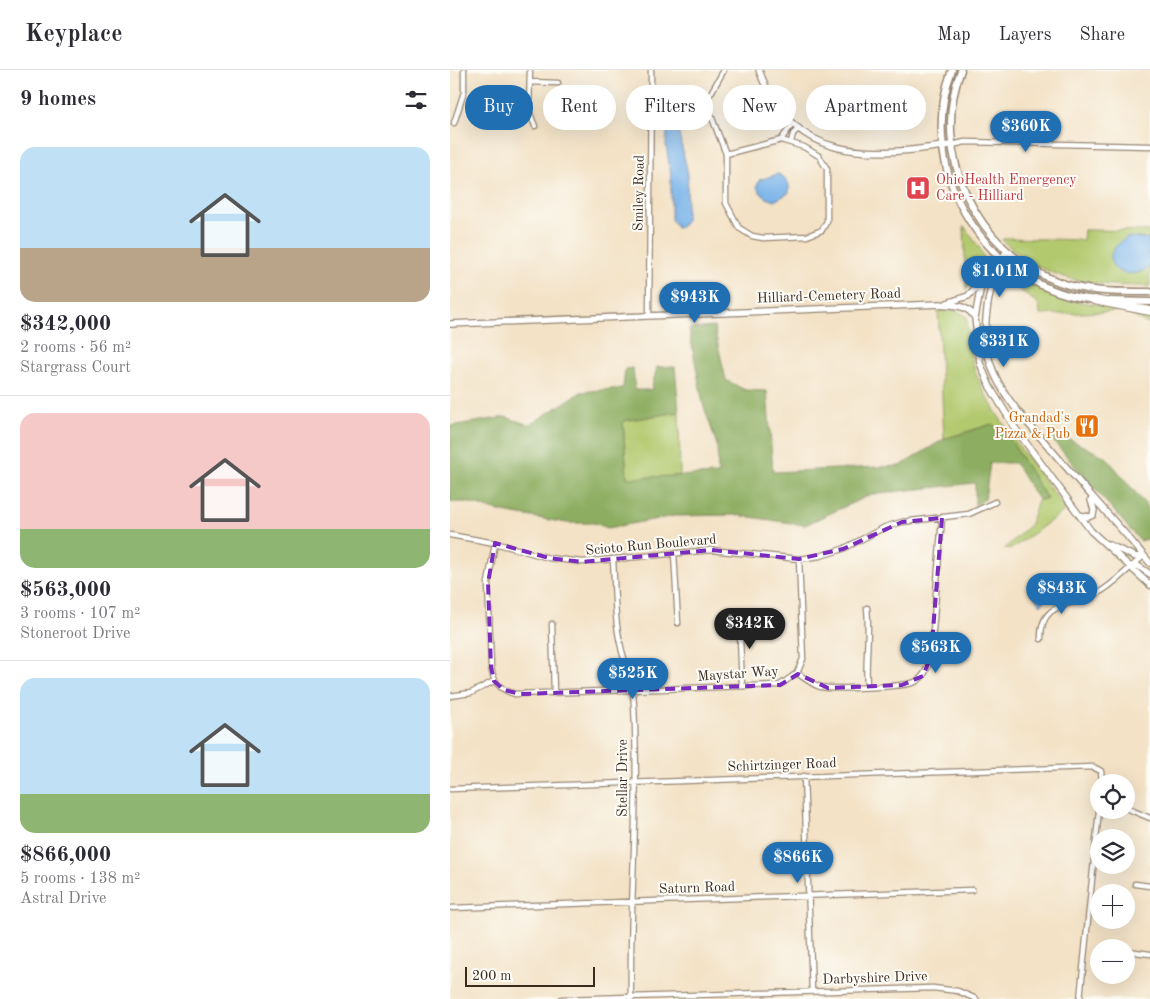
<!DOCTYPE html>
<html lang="en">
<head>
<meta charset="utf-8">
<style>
	:root { --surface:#fff; --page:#f7f7f7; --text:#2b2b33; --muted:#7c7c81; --line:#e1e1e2; --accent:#1f6fb2 }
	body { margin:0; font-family:"Old Standard TT",serif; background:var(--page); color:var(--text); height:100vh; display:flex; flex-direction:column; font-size:19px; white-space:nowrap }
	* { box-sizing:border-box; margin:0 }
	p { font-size:16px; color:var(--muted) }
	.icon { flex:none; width:28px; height:28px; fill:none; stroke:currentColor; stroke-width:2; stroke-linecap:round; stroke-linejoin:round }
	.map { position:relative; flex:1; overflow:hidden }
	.details { display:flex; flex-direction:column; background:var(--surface); width:450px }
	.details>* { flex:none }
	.guide { position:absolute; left:15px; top:15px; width:475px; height:45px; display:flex; gap:10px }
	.buttons { position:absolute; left:640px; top:704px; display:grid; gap:10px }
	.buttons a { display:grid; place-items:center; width:45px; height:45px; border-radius:50%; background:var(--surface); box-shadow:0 5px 20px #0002; font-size:25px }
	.scale { position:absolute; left:15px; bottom:12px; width:130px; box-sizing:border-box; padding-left:5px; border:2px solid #3b2a1e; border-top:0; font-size:14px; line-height:18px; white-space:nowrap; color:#3b2a1e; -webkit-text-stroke:4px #fdfcf7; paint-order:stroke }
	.price { position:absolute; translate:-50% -42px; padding:0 11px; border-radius:18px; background:var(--accent); color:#fff; font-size:16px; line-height:32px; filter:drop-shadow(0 1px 2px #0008) }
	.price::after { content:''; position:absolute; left:50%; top:30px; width:15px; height:11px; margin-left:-8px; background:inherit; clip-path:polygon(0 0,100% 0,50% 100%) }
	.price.selected { background:#222; color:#fff }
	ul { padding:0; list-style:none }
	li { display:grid; align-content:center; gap:10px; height:265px; padding:0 20px }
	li+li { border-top:1px solid var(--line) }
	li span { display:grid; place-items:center; height:155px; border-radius:15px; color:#555 }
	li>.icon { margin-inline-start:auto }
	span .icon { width:90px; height:90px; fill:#fffc; stroke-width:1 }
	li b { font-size:21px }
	h2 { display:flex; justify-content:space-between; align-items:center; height:60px; padding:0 20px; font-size:21px }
	.pill { padding:0 18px; border-radius:22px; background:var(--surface); box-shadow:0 5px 20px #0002; font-size:18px; line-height:45px }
	.pill.selected { background:var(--accent); color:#fff }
	header { display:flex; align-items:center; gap:30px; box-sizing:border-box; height:70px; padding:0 25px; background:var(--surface); border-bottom:1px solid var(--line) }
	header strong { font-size:24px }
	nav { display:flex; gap:28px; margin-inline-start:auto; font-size:18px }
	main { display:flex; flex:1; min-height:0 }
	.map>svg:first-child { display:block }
	.green { fill:#b2c96e; stroke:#767a46 }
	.forest { fill:#8dad61; stroke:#646c40 }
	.water { fill:#78b2e9; stroke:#5a6e84 }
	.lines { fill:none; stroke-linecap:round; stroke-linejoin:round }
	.street-casing { stroke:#978672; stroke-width:7 }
	.secondary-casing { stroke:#978672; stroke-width:8 }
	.primary-casing { stroke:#978672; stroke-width:9 }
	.highway-casing { stroke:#978672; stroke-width:10 }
	.street { stroke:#fff; stroke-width:4.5 }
	.secondary { stroke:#fff; stroke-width:5.5 }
	.primary { stroke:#fff; stroke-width:6 }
	.highway { stroke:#fff; stroke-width:8 }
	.marked { fill:none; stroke:#7b2cbf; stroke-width:4; stroke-dasharray:10 6; stroke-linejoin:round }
	.labels { text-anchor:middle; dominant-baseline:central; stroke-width:4; stroke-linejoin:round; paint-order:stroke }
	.health-label { font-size:14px; fill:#be3a42; stroke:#fdfcf7; text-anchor:start }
	.street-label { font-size:14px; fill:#3b2a1e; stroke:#fdfcf7 }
	.food-label { font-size:14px; fill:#c56008; stroke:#fdfcf7; text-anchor:end }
</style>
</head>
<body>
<header>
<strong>Keyplace</strong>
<nav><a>Map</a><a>Layers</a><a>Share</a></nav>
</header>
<main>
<section class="details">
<h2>9 homes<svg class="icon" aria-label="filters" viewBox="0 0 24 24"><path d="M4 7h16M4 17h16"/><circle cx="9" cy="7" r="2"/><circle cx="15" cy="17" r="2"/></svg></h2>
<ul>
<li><span style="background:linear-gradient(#bfe0f5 65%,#b9a48a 0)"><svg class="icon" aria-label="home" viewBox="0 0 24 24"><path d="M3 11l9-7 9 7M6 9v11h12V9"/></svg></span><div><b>$342,000</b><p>2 rooms · 56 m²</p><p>Stargrass Court</p></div></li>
<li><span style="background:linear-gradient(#f6c9c9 75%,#8fb573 0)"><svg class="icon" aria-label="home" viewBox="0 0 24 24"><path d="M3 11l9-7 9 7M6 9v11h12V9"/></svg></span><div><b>$563,000</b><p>3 rooms · 107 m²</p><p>Stoneroot Drive</p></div></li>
<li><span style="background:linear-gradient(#bfe0f5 75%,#8fb573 0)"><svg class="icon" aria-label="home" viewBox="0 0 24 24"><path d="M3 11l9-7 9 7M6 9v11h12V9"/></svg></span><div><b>$866,000</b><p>5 rooms · 138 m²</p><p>Astral Drive</p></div></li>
</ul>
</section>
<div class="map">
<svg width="700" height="929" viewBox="0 0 700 929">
	<rect width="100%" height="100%" fill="#fdfcf7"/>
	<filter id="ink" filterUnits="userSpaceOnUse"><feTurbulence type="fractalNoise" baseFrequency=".02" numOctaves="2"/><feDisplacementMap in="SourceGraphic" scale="10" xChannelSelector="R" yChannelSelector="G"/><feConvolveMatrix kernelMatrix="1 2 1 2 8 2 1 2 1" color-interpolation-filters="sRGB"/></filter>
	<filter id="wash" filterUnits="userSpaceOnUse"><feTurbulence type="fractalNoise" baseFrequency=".0096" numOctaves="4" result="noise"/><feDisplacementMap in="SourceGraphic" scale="20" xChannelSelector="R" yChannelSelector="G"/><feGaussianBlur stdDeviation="1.12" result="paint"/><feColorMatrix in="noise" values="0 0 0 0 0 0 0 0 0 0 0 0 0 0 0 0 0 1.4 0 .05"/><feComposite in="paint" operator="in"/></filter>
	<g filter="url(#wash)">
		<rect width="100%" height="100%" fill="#f3e2c6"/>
		<path class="green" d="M 514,156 C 535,188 544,186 516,220 Z
			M 634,160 L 700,161 L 700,216 C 641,216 597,212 552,170 L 556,168 L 633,170 Z
			M 558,205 L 563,205 C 582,214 600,225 620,230 C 646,236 674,235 700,243 L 700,255 L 673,241 L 590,245 L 589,234 L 553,208 Z
			M 488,240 L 508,241 L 517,247 C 518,264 520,284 525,301 C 541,345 588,400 616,440 L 561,479 L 555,478 L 580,455 L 588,430 L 597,429 L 558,367 L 542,354 L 494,369 Z
			M 229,342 L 230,406 L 177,409 L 173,351 Z"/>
		<path class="forest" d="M 264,257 L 276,310 L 295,320 L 317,321 L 323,402 L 450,396 L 494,369 L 542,354 L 558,366 L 597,429 L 588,430 L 565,393 L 540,393 L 535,429 L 525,435 L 525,413 L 422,424 L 355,455 L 286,445 L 224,446 L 158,458 L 144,453 L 117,453 L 53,442 L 16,432 L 0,432 L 0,356 L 56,347 L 79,355 L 131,322 L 173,318 L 175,299 L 183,298 L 185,320 L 201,320 L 207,297 L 225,297 L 229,342 L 173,351 L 177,408 L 268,404 L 267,375 L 253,334 L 239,259 Z
			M 604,362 L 656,387 L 700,440 L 700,466 L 698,469 L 690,471 L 604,372 Z"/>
		<path class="water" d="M 290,21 L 303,25 L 307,31 L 307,35 L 300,40 L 293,39 C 289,33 286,28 290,21 Z
			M 221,55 L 225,56 L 228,60 L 238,104 L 236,150 L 231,157 L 227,158 L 221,149 L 221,106 L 216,75 L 217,61 Z
			M 328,104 C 337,108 340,112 339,123 L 324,131 C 317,129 310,124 307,117 L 309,110 Z
			M 678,167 L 700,169 L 700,197 C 671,217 641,188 678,167 Z
			M 588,509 L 598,526 L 591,535 L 585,528 Z"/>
	</g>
	<g filter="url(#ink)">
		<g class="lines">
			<defs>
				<path id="street" d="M 80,0 L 79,41 L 85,56
					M 274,0 L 258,28 L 257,35 L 276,84 L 276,133 L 289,158 L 302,166 L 313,168 L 357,166 L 372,160 L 377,151 L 377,99 L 369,86 L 354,77 L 331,70 L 276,84
					M 80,12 L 108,13
					M 4,53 L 14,22 L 14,0
					M 331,70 L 343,53
					M 341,72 L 343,64 L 349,58
					M 502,75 L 515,72 L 700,76
					M 199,246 L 201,0
					M 0,465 L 45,473 L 99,488 L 132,492 L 261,480 L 349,489 L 370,486 L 393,479 L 435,457 L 452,452 L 519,444 L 545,432
					M 45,473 L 38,513 L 41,597 C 43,612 50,620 65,624 L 330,615 L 347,603 L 353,589 L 349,489
					M 224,483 L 228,553
					M 163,490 C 165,519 164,549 171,577 C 174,593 182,605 183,621 C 191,724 179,826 181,929
					M 417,538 C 420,564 415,590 417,616
					M 289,544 L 292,616
					M 102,554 L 104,623
					M 591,569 C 590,530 622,537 648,523 C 665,514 678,498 694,486
					M 347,603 C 355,608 362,615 371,617 C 383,620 454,617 465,612 C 475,607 478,597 481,586 L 492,448
					M 0,626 L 21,623 L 44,611
					M 354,706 L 362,922
					M 0,719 L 643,697 L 651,701 L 652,712
					M 676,738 L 700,748
					M 685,814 L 700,816
					M 2,838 L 522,820
					M 678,881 L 700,884
					M 112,929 L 483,918 L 508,921 L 526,929
					M 630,929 L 649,740"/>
				<path id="secondary" d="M 309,0 C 343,94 419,87 500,75
					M 556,182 C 538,210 530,261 540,292 C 550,325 576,351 598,376 C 631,415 667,453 700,493
					M 552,190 L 543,191 L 532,210 L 525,248 L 530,293 L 540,317 L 565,358 L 641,461 L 700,515
					M 497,233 L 518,226 L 532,211
					M 0,254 L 490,234 C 505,236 517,234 525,248
					M 629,445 L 638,447 L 643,445 L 644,440 L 641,430
					M 657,474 L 686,487 L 694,486
					M 681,496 L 688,496 L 700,504"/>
				<path id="primary" d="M 502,0 C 463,103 539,222 648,230
					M 511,0 C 479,83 526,182 609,212 C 639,223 669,222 700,222
					M 660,231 L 700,232"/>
				<path id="highway" d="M 644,230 L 700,241"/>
			</defs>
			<use href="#street" class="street-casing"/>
			<use href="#secondary" class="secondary-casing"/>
			<use href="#primary" class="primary-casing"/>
			<use href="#highway" class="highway-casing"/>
			<use href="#street" class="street"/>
			<use href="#secondary" class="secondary"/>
			<use href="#primary" class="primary"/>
			<use href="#highway" class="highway"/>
		</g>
	</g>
	<path class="marked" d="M 492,448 L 481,586 L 473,606 L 452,615 L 378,618 L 348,604 L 330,615 L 71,624 L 54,620 L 44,611 L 41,597 L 38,513 L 45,473 L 99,488 L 132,492 L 261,480 L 349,489 L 393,479 L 452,452 Z"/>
	<defs>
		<symbol id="hospital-square" viewBox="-11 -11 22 22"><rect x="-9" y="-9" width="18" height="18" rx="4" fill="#e0444e" stroke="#fdfcf7"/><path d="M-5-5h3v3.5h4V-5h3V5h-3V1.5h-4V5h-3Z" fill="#fff"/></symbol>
		<symbol id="restaurant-square" viewBox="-11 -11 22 22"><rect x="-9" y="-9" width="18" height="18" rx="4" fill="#e8710a" stroke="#fdfcf7"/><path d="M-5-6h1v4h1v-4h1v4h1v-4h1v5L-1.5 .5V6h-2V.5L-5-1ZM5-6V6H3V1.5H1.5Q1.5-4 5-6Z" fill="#fff"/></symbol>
	</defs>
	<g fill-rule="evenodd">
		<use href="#hospital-square" x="454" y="104" width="28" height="28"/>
		<use href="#restaurant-square" x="623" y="342" width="28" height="28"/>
	</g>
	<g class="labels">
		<g class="health-label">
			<text x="486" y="110">OhioHealth Emergency<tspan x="486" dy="16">Care - Hilliard</tspan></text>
		</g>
		<g class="street-label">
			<text transform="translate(189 123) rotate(-89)">Smiley Road</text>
			<text transform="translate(379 226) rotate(-2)">Hilliard-Cemetery Road</text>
			<text transform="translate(201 475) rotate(-5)">Scioto Run Boulevard</text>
			<text transform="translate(288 604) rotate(-4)">Maystar Way</text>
			<text transform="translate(332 695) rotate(-2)">Schirtzinger Road</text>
			<text transform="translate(173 708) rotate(-90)">Stellar Drive</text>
			<text transform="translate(247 818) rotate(-2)">Saturn Road</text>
			<text transform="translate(425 908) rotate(-2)">Darbyshire Drive</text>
		</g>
		<g class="food-label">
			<text x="620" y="348">Grandad's<tspan x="620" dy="16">Pizza &amp; Pub</tspan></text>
		</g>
	</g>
</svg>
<div class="buttons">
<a><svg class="icon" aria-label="locate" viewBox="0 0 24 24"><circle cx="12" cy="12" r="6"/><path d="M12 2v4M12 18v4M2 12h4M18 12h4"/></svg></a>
<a><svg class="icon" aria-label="layers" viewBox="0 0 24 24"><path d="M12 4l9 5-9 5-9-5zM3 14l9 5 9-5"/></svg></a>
<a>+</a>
<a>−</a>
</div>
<div class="scale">200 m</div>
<b class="price" style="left:576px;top:83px">$360K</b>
<b class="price" style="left:550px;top:228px">$1.01M</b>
<b class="price" style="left:245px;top:254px">$943K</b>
<b class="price" style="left:554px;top:298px">$331K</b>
<b class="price" style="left:612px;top:545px">$843K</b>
<b class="price selected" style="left:300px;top:580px">$342K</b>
<b class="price" style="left:486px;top:604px">$563K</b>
<b class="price" style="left:183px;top:630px">$525K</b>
<b class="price" style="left:348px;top:814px">$866K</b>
<div class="guide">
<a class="pill selected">Buy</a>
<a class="pill">Rent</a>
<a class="pill">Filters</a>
<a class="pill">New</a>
<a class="pill">Apartment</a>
</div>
</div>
</main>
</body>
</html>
